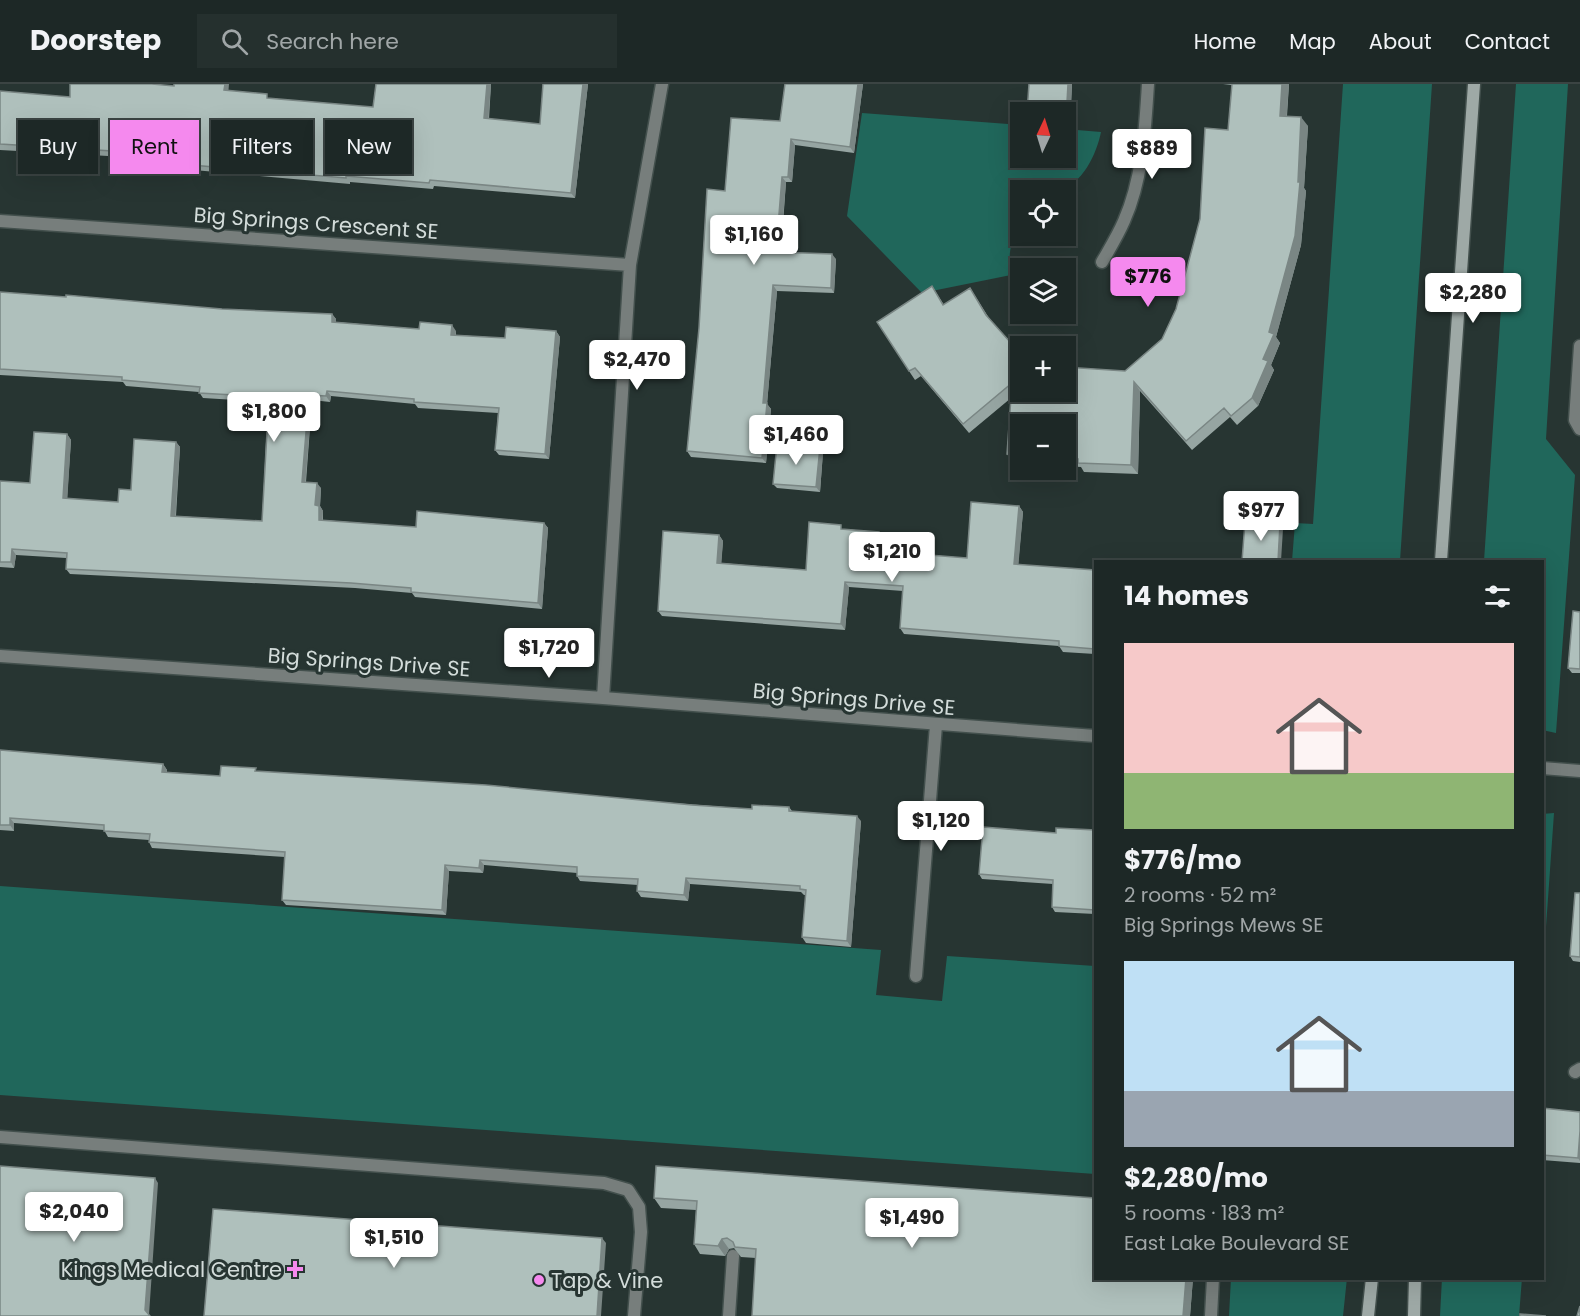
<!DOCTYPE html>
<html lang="en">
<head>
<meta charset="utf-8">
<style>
	:root { --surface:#1d2826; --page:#25302e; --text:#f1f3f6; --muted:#a0a6a7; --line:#3b4443; --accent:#f589ee }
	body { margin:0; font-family:Poppins,sans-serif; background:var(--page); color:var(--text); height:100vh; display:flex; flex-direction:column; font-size:22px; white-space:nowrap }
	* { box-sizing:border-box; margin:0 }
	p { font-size:20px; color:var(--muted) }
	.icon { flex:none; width:33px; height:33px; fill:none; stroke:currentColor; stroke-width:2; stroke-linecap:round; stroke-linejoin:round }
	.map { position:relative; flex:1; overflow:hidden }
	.drawer { position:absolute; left:1094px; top:476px; width:450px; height:720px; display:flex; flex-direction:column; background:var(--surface); border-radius:0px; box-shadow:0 6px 24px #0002,0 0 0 2px var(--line) }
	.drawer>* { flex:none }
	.guide { position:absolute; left:18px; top:36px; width:570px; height:54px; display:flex; gap:12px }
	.needle { width:39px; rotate:4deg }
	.fabs { position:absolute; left:1010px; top:18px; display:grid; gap:12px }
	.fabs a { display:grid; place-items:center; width:66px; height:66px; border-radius:0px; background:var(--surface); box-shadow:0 6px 24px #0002,0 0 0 2px var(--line); font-size:30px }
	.price { position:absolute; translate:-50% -51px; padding:0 14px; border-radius:6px; background:#fff; color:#222; font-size:20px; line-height:39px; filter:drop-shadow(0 2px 3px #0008) }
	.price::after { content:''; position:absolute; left:50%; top:36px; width:18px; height:14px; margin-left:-9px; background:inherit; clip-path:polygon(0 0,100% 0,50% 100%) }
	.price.on { background:var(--accent); color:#111 }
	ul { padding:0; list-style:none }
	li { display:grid; align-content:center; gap:12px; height:318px; padding:0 30px }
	li span { display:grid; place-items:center; height:186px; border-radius:0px; color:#555 }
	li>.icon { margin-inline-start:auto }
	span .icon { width:108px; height:108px; fill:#fffc; stroke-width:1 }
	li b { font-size:26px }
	h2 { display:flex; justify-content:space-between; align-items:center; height:72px; padding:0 30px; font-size:26px }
	.pill { padding:0 21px; border-radius:0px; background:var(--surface); box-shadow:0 6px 24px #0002,0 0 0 2px var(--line); font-size:21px; line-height:54px }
	.pill.on { background:var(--accent); color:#111 }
	header { display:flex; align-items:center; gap:36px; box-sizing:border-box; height:84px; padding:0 30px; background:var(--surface); border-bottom:2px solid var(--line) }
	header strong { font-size:28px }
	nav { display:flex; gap:33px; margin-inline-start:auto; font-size:21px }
	.search { width:420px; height:54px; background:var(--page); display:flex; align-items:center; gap:15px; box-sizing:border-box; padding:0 21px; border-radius:0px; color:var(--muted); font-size:22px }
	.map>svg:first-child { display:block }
	.green { fill:#20675b }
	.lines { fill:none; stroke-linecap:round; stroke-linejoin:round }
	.lane-casing { stroke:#43504d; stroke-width:15 }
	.street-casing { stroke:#43504d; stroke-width:15 }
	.secondary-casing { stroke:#43504d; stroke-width:15 }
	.lane { stroke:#777e7c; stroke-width:12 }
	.street { stroke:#777e7c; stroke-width:12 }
	.secondary { stroke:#9ea9a6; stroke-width:12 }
	.wall { fill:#96a5a2 }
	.shaded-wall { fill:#7a8684 }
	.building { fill:#afc0bc; stroke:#7a8684; stroke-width:1.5 }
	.poi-dot { fill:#f589ee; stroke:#273532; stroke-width:2 }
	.labels { text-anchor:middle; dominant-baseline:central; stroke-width:6; stroke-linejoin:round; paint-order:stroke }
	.street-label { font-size:21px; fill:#d3dcda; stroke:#273532 }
	.poi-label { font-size:21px; fill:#d3dcda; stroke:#273532; text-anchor:end }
</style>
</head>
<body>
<header>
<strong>Doorstep</strong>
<div class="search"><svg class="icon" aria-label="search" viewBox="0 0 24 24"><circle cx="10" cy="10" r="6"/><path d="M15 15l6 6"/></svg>Search here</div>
<nav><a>Home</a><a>Map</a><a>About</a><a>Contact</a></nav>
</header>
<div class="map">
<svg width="1580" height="1232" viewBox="0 0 1580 1232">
	<rect width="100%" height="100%" fill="#273532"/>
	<path class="green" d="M 1343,0 L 1432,0 L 1400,477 L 1292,477 L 1295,439 L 1313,440 Z
		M 1516,0 L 1568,0 L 1546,355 L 1575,391 L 1556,649 L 1542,646 L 1542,477 L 1484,477 Z
		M 862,29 L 1020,41 L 1020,74 L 1065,74 L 1065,45 L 1101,48 C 1097,69 1082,102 1058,106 C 1046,109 1032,106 1020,106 C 1020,116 1023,131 1019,140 C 1010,164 1008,165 1011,191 L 922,209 L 847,132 Z
		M 1554,729 L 1542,900 L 1542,730 Z
		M 0,802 L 881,866 L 876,911 L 942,917 L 947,872 L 1095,882 L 1095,1090 L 0,1011 Z
		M 1231,1194 L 1347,1194 L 1343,1232 L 1229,1232 Z
		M 1442,1194 L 1522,1194 L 1519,1232 L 1440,1232 Z"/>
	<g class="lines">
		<defs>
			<path id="lane" d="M 1580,262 L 1575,336 L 1580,345
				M 1575,988 L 1580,985
				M 0,1053 L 604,1099 L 628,1106 L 639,1123 L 641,1148 L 634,1232
				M 729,1232 L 733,1172
				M 1211,1232 L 1213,1194"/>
			<path id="street" d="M 0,137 L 630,181
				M 1102,178 C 1110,164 1118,151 1124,137 C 1143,94 1145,46 1148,0
				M 0,572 L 603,614 L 1095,652
				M 603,614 L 630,181 L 662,0
				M 1542,684 L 1580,687
				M 916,892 L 936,641"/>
			<path id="secondary" d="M 1441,477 L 1474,0
				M 1368,1232 L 1372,1194
				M 1414,1232 L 1415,1194"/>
		</defs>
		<use href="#lane" class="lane-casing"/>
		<use href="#street" class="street-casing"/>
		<use href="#secondary" class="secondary-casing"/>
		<use href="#lane" class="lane"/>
		<use href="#street" class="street"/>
		<use href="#secondary" class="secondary"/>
	</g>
	<path class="wall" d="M 376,0 L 491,0 L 489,35 L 540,40 L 543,0 L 588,0 L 575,114 L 434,102 L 433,105 L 350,98 L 350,100 L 148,82 L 144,77 L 144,74 L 0,66 L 0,7 L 70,13 L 228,7 L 270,15 L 373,23 Z
		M 785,0 L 863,0 L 854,69 L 795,61 L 792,98 L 786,98 L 781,168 L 836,175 L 834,209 L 777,207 L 767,320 L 771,325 L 766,379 L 691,373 L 687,367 L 725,107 L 780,37 Z
		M 1029,0 L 1072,0 L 1070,42 L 1065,42 L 1065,28 Z
		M 1223,0 L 1289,0 L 1287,32 L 1308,42 L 1304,104 L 1306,107 L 1301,161 L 1276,253 L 1280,259 L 1271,281 L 1274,286 L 1258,322 L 1237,341 L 1230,333 L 1192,366 L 1140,307 L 1138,390 L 1084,388 L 1081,383 L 1065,382 L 1065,340 L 1020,340 L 1020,380 L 1013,379 L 1007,370 L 1011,314 L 969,349 L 921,292 L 915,296 L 909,287 L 932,202 L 944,221 L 970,204 L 989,234 L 1020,308 L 1125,287 L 1162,255 L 1176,225 L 1228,46 L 1232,1 Z
		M 0,208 L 222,225 L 332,230 L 336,235 L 336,238 L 419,245 L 456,247 L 456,251 L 505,254 L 556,247 L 560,253 L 549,375 L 499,371 L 495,366 L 498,329 L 418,324 L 415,320 L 331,312 L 330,318 L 312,316 L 306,398 L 321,404 L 320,422 L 323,427 L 323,436 L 416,443 L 544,439 L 548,444 L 542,525 L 415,513 L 412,509 L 355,504 L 70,490 L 66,485 L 66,474 L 16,471 L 14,484 L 0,483 L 0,397 L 30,399 L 67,350 L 71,356 L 67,415 L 118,418 L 176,358 L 180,363 L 176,432 L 262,437 L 268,318 L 203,314 L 199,308 L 126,302 L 123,298 L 0,291 Z
		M 820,363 L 823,368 L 820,408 L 777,404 L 773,400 Z
		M 1019,422 L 1023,428 L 1018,481 L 1095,486 L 1095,570 L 1063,568 L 1059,562 L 904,550 L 900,544 L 903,507 L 849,503 L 845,546 L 662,532 L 658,527 L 719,451 L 723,457 L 721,479 L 806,486 L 844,445 L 879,448 L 883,454 L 882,467 L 967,474 Z
		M 1580,528 L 1580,589 L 1572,589 L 1568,584 Z
		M 0,666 L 163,680 L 167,686 L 167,688 L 220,692 L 258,687 L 752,725 L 789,723 L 792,727 L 861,737 L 851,863 L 806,859 L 802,853 L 806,811 L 804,811 L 801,808 L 690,800 L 688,817 L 641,813 L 637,807 L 638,801 L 580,797 L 577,792 L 577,789 L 484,781 L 483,789 L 449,787 L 446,831 L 286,821 L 282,816 L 285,773 L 152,764 L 149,758 L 149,756 L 108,753 L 104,746 L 14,739 L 14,747 L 0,746 Z
		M 1095,746 L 1095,830 L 1055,828 L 1052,823 L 1053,800 L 982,795 L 979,790 L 1056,749 Z
		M 1580,809 L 1580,878 L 1573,877 L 1570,872 Z
		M 1542,1024 L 1580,1028 L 1580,1079 L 1542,1076 Z
		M 656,1082 L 1095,1194 L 1193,1194 L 1190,1232 L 752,1232 L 756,1174 L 741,1173 L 734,1164 L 729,1165 L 725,1172 L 700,1170 L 694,1160 L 696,1126 L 661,1124 L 654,1114 Z"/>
	<path class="shaded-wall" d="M 225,0 L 229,0 L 228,12 L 224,6 Z
		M 487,0 L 491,0 L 488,40 L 484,34 Z
		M 583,0 L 588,0 L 575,114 L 571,109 Z
		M 858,0 L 863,0 L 854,69 L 850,63 Z
		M 1068,0 L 1072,0 L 1070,42 L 1066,36 Z
		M 1282,0 L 1289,0 L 1286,40 L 1280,32 Z
		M 1301,33 L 1308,42 L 1304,104 L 1306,107 L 1301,161 L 1276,253 L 1280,259 L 1271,281 L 1274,286 L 1258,322 L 1252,314 L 1263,275 L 1298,98 Z
		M 791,55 L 795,61 L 792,98 L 788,93 Z
		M 782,93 L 786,98 L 780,173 L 776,168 Z
		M 832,170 L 836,175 L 834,209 L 831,204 Z
		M 773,201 L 777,207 L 767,320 L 771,325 L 766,379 L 762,374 L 763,319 Z
		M 332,230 L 336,235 L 336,244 L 332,238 Z
		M 452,241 L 456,247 L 455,256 L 451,251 Z
		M 556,247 L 560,253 L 549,375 L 545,370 Z
		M 1134,298 L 1140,307 L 1138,390 L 1131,381 Z
		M 327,307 L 331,312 L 330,318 L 326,312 Z
		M 309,311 L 312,316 L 305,403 L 302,398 Z
		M 67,350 L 71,356 L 67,420 L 63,414 Z
		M 176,358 L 180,363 L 175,438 L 171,432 Z
		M 820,363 L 823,368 L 820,408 L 816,403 Z
		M 317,399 L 321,404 L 320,422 L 323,427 L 322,442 L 319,436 L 315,421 Z
		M 1019,422 L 1023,428 L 1018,486 L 1014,480 Z
		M 544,439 L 548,444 L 542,525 L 538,519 Z
		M 1280,440 L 1283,445 L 1281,477 L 1278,477 Z
		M 879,448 L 883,454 L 882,473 L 878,467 Z
		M 719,451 L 723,457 L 721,485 L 717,479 Z
		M 12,465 L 16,471 L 14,484 L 11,478 Z
		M 845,498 L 849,503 L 845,546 L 841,540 Z
		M 163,680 L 167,686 L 166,693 L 162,688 Z
		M 857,732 L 861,737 L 851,863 L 847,857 Z
		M 10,734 L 14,739 L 14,747 L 10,741 Z
		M 480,776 L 484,781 L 483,789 L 479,784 Z
		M 445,781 L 449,787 L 446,831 L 442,826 Z
		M 686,794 L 690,800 L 688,817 L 684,811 Z
		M 1580,1047 L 1580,1077 L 1578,1074 Z
		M 155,1094 L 158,1099 L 149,1231 L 145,1226 Z
		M 602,1154 L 606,1159 L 601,1232 L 597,1232 Z
		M 722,1155 L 729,1165 L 725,1172 L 718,1162 Z
		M 1186,1194 L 1193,1194 L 1190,1232 L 1183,1232 Z"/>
	<path class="building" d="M 70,0 L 152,0 L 174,2 L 174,0 L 225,0 L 224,6 L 267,10 L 267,14 L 373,23 L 376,0 L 487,0 L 484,34 L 540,40 L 543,0 L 583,0 L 571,109 L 430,96 L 429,99 L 346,92 L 346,94 L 144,77 L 144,69 L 0,60 L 0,7 L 70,13 Z
		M 785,0 L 858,0 L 850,63 L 791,55 L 788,93 L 782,93 L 776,168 L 832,170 L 831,204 L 773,201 L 763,319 L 767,319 L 762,374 L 687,367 L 699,244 L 707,105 L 725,107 L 731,34 L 780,37 Z
		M 1029,0 L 1068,0 L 1066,36 L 1065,36 L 1065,28 L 1027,28 Z
		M 1232,0 L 1282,0 L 1280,32 L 1301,33 L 1298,98 L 1300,98 L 1295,152 L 1269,248 L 1274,250 L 1263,275 L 1268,277 L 1252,314 L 1231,332 L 1224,324 L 1186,357 L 1134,298 L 1131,381 L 1078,379 L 1078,375 L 1065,374 L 1065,340 L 1020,340 L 1020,371 L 1007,370 L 1012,299 L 963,340 L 915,284 L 909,287 L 877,238 L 932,202 L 943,221 L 970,204 L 986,231 L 1020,269 L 1020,308 L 1065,308 L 1065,283 L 1125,287 L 1162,255 L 1176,225 L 1200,135 L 1205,44 L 1228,46 Z
		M 0,208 L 66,213 L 66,211 L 222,225 L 332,230 L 332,238 L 419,245 L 420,238 L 452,241 L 451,251 L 505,254 L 506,243 L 556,247 L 545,370 L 495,366 L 499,324 L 414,318 L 414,315 L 327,307 L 326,312 L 309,311 L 302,398 L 317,399 L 315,421 L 319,422 L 319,436 L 416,443 L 417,427 L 544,439 L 538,519 L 411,508 L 411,504 L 351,499 L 66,485 L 67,469 L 12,465 L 11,478 L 0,478 L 0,397 L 30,399 L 34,348 L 67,350 L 63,414 L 118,418 L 119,405 L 131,406 L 134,355 L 176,358 L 171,432 L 262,437 L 269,313 L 199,309 L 200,303 L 122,296 L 122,293 L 0,285 Z
		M 777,360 L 820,363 L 816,403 L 773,400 Z
		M 971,418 L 1019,422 L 1014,480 L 1095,486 L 1095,565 L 1059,562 L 1059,557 L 900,544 L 903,502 L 845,498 L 841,540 L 658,527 L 663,447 L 719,451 L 717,479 L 806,486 L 809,438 L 841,441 L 841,445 L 879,448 L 878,467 L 967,474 Z
		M 1245,438 L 1280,440 L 1278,477 L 1242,477 Z
		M 1573,527 L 1580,528 L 1580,585 L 1568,584 Z
		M 0,666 L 163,680 L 162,688 L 220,692 L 221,682 L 256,684 L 255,687 L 486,701 L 692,721 L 752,725 L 752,721 L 789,723 L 789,727 L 857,732 L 847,857 L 802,853 L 806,806 L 800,805 L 800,802 L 686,794 L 684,811 L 637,807 L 638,795 L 577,792 L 577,783 L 480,776 L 479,784 L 445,781 L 442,826 L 282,816 L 285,768 L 149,758 L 150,750 L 104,747 L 104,741 L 10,734 L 10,741 L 0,741 Z
		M 983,743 L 1056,749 L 1056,744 L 1095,746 L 1095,826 L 1052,823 L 1053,796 L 979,790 Z
		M 1575,809 L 1580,809 L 1580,873 L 1570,872 Z
		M 1542,1024 L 1580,1028 L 1580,1047 L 1578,1074 L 1542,1071 Z
		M 0,1082 L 155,1094 L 145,1226 L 150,1232 L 0,1232 Z
		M 656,1082 L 1095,1114 L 1095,1194 L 1186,1194 L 1183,1232 L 752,1232 L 756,1165 L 735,1163 L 733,1158 L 727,1154 L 722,1155 L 718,1162 L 694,1160 L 697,1117 L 654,1114 Z
		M 213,1125 L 602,1154 L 597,1232 L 204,1232 Z
		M 1580,1222 L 1580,1232 L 1577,1232 Z
		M 1520,1230 L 1546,1232 L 1520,1232 Z"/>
	<g class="poi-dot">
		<path d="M292 1176h6v6h6v6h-6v6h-6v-6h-6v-6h6z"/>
		<circle cx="539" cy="1196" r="6"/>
	</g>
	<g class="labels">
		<g class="street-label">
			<text transform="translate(316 139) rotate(4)">Big Springs Crescent SE</text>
			<text transform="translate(369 578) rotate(4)">Big Springs Drive SE</text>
			<text transform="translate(854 615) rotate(5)">Big Springs Drive SE</text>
		</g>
		<g class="poi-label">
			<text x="282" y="1185">Kings Medical Centre</text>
			<text x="551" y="1196" text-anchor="start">Tap &amp; Vine</text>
		</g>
	</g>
</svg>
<div class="fabs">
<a><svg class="needle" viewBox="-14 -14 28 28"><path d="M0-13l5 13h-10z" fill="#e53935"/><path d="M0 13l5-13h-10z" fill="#a0a6a7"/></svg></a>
<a><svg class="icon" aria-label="locate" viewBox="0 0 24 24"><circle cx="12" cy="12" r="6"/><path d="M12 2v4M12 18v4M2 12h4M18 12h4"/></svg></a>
<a><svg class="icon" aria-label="layers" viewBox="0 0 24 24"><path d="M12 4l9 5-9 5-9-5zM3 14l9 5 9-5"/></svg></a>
<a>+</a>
<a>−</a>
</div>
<b class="price" style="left:1152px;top:96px">$889</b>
<b class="price" style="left:754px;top:182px">$1,160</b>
<b class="price on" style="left:1148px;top:224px">$776</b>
<b class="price" style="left:1473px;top:240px">$2,280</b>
<b class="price" style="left:637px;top:307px">$2,470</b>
<b class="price" style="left:274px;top:359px">$1,800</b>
<b class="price" style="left:796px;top:382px">$1,460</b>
<b class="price" style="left:1261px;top:458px">$977</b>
<b class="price" style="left:892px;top:499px">$1,210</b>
<b class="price" style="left:549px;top:595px">$1,720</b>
<b class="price" style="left:941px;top:768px">$1,120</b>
<b class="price" style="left:74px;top:1159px">$2,040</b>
<b class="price" style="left:912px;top:1165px">$1,490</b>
<b class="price" style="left:394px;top:1185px">$1,510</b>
<div class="guide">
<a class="pill">Buy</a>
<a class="pill on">Rent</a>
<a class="pill">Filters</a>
<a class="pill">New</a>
</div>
<section class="drawer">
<h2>14 homes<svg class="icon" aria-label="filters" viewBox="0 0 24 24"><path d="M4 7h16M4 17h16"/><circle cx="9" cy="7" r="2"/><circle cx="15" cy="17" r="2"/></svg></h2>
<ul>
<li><span style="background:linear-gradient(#f6c9c9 70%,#8fb573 0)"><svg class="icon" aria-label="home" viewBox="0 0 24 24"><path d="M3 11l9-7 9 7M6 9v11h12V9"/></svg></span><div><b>$776/mo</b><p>2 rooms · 52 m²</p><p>Big Springs Mews SE</p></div></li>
<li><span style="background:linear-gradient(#bfe0f5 70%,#9aa5b1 0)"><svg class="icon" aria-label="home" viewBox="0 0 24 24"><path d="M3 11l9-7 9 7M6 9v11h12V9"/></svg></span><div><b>$2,280/mo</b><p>5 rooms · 183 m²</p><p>East Lake Boulevard SE</p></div></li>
</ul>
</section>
</div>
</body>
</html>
